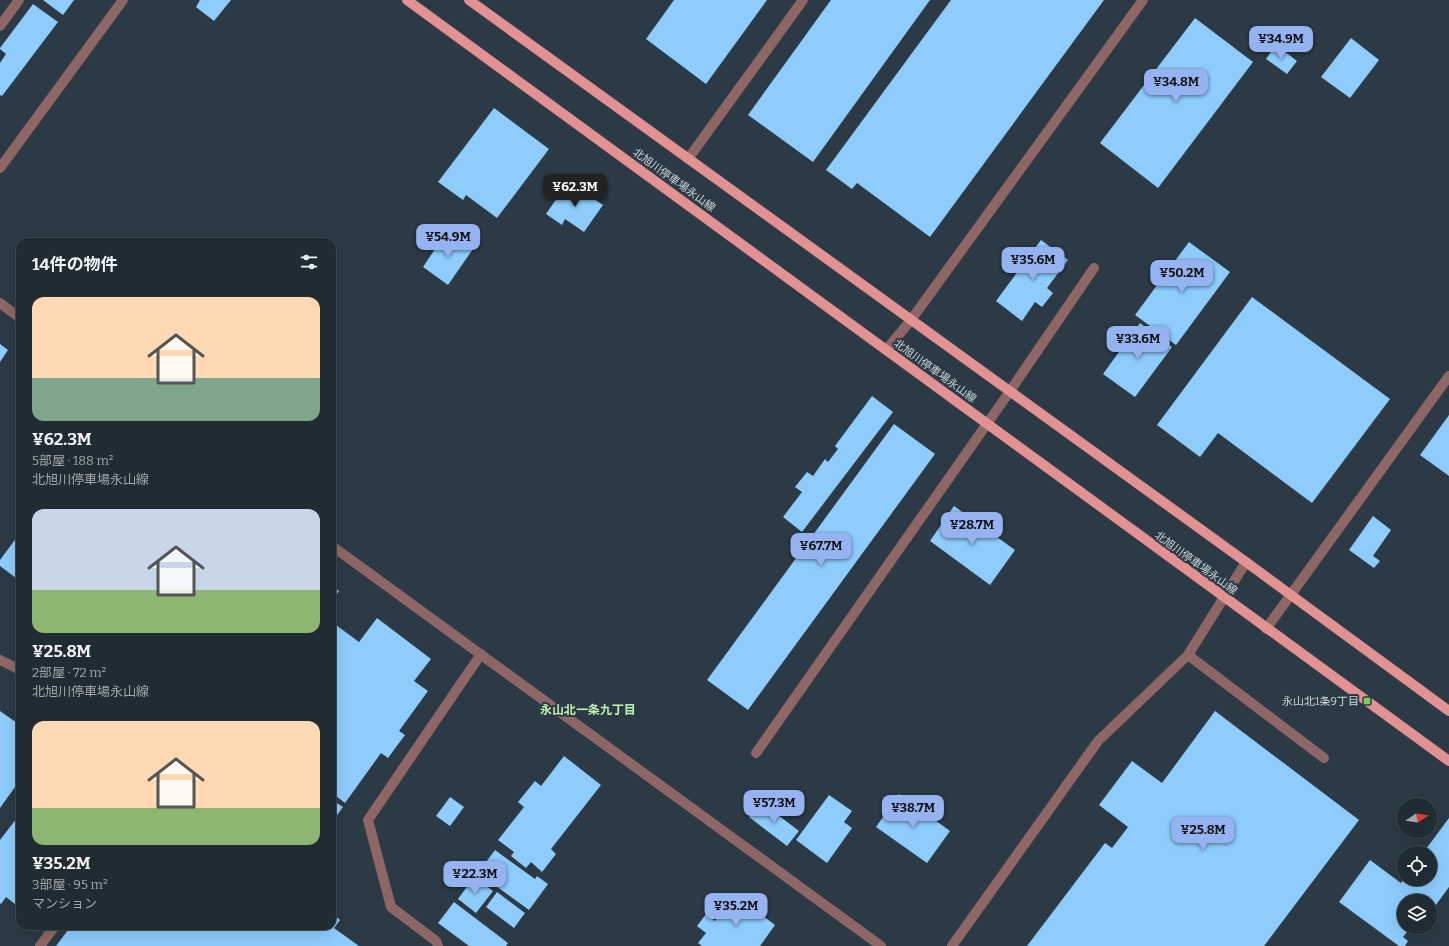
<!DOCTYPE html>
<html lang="ja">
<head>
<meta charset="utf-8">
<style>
	:root { --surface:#202c34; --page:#2d3840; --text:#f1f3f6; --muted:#a2a7ac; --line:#3d484f; --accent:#95b2f1 }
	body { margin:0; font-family:Bitter,"Noto Sans JP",serif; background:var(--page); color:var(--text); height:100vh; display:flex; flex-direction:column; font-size:15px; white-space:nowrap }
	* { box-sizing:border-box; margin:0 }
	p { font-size:13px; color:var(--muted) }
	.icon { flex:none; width:22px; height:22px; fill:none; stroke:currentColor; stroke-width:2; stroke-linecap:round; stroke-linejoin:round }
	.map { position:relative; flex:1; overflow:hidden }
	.drawer { position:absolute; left:16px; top:238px; width:320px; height:692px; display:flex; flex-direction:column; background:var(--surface); border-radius:12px; box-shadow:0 4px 16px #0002,0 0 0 1px var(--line) }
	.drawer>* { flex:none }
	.needle { width:26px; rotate:77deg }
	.fabs { position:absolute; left:1397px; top:798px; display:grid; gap:8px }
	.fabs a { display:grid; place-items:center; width:40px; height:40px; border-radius:50%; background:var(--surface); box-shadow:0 4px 16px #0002,0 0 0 1px var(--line); font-size:20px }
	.price { position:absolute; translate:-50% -34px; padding:0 9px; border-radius:8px; background:var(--accent); color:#111; font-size:13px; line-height:26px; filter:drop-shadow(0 1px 2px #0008) }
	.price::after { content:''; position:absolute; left:50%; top:24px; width:12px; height:9px; margin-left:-6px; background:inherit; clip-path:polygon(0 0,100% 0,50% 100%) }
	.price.current { background:#222; color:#fff }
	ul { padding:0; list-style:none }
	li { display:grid; align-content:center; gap:8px; height:212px; padding:0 16px }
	li span { display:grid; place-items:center; height:124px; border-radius:12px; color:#555 }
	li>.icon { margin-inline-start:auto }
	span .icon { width:72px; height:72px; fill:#fffc; stroke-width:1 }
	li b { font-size:17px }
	h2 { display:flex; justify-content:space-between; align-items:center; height:48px; padding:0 16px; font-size:17px }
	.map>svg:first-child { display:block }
	.building { fill:#8dccfc }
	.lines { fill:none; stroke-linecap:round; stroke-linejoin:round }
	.minor { stroke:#8f6666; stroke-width:10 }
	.major { stroke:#e39293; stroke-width:10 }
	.poi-dot { fill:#7ad157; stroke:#2b3a45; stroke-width:1.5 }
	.labels { text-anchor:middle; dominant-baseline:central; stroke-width:4; stroke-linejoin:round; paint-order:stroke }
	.street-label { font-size:11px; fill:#cdd6dd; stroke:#2b3a45 }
	.poi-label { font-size:11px; fill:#cdd6dd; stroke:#2b3a45; text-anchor:end }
	.neighbourhood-label { font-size:12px; font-weight:bold; fill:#c0f0af; stroke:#2b3a45 }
</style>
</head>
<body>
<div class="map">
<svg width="1449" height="946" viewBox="0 0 1449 946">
	<rect width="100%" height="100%" fill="#2b3a45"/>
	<path class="building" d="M 43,0 L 74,0 L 63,15 Z
		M 200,0 L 231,0 L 214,21 L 196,7 Z
		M 674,0 L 767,0 L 706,84 L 646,39 Z
		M 831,0 L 930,0 L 813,162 L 748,115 Z
		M 951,0 L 1104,0 L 930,237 L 857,183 L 852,189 L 826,170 Z
		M 33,4 L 58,22 L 2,96 L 0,95 L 0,63 L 6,54 L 0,49 L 0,48 Z
		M 1195,18 L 1253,62 L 1158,188 L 1100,143 Z
		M 1351,38 L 1379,60 L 1350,98 L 1321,77 Z
		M 1276,45 L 1297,61 L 1287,74 L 1266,59 Z
		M 494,108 L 549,149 L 497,218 L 466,195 L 463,200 L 438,182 Z
		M 568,182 L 603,205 L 584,232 L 565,219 L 562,225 L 546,214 Z
		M 447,231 L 473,249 L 448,285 L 423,267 Z
		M 1041,240 L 1068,260 L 1047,288 L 1053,293 L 1042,307 L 1035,302 L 1022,321 L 996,301 Z
		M 1189,242 L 1230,272 L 1176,345 L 1135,315 Z
		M 1252,297 L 1390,399 L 1312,503 L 1218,433 L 1200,457 L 1157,425 Z
		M 1140,323 L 1172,347 L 1135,397 L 1103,374 Z
		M 0,344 L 8,350 L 0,362 Z
		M 872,396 L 893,412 L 802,532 L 783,517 L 802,492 L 795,487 L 807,472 L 813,476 L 825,459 L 828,462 L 838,449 L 835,446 Z
		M 1449,415 L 1449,476 L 1420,455 Z
		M 894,424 L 935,454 L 748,710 L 707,680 Z
		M 954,506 L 1015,550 L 990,585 L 930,541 Z
		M 1373,516 L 1391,530 L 1373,556 L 1380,561 L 1374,568 L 1349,550 Z
		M 20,533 L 20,581 L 0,566 L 0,560 Z
		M 332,586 L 339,591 L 332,601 Z
		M 377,618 L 431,659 L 414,681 L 428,691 L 399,731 L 405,735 L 388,758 L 381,753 L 345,803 L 332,793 L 332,630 L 336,625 L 359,642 Z
		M 0,711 L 20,725 L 20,780 L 0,808 Z
		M 1215,711 L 1359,820 L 1264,946 L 1027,946 L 1105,843 L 1112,848 L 1128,827 L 1099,805 L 1132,761 L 1162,783 Z
		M 564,756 L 601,785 L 551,849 L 556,854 L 542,872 L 531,862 L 526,868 L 511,856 L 514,852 L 498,840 L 524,807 L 518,802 L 535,781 L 541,786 Z
		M 899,794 L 950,831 L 927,863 L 876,827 Z
		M 829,795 L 852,811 L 844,822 L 852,828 L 827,863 L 796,840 Z
		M 450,797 L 464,807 L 450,826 L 436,816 Z
		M 332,800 L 343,807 L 332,822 Z
		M 761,802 L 799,831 L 787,846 L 749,817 Z
		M 20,814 L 20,908 L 6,897 L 1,904 L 0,903 L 0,840 Z
		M 1449,818 L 1449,887 L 1430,913 L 1430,901 L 1404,901 L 1404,927 L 1411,927 L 1403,937 L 1408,941 L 1405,946 L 1399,946 L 1339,902 L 1370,860 L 1401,883 L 1404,879 L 1430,879 L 1430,853 L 1423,853 Z
		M 495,850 L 535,879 L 537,876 L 548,884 L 529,910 L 478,873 Z
		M 474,877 L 493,891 L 476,913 L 458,899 Z
		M 497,892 L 525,913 L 514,928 L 486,907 Z
		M 735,895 L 775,925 L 760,946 L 702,946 L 698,943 L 706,933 L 697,926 L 706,914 L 715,921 Z
		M 454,902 L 508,943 L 506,946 L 469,946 L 438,923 Z
		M 332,913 L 340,920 L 334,928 L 359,946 L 56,946 L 71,926 L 332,926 Z"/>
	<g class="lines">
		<path class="minor" d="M 0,26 L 19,0
			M 688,159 L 803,0
			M 0,168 L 123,0
			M 0,303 L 20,318
			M 886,350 L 911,320 L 1143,0
			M 332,546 L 881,946
			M 1266,629 L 1449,376
			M 1188,655 L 1324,758
			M 0,660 L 20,670
			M 756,753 L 1010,391 L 1094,268
			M 40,946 L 55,926
			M 438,946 L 436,941 L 391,907 L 368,820 L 481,654
			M 952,946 L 1098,741 L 1188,655 L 1246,562"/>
		<path class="major" d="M 407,0 L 1449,761
			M 469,0 L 1246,562 L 1449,711"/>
	</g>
	<rect class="poi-dot" x="1363" y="697" width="8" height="8" rx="2"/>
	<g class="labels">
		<g class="street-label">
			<text transform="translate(674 180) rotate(36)">北旭川停車場永山線</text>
			<text transform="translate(935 371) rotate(36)">北旭川停車場永山線</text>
			<text transform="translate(1196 563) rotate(36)">北旭川停車場永山線</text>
		</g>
		<g class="poi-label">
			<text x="1359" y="701">永山北1条9丁目</text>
		</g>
		<g class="neighbourhood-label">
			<text x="588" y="710">永山北一条九丁目</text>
		</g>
	</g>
</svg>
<div class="fabs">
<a><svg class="needle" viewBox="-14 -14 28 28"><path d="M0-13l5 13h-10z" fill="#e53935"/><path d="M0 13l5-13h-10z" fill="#a2a7ac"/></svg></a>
<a><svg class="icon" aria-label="locate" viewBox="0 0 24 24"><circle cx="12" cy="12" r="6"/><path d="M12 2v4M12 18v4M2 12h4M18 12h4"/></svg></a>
<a><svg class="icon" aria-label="layers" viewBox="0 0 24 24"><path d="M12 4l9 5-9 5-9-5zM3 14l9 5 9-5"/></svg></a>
</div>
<b class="price" style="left:1281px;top:60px">¥34.9M</b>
<b class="price" style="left:1176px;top:103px">¥34.8M</b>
<b class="price current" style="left:575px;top:208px">¥62.3M</b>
<b class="price" style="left:448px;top:258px">¥54.9M</b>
<b class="price" style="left:1033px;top:281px">¥35.6M</b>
<b class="price" style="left:1182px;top:294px">¥50.2M</b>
<b class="price" style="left:1138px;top:360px">¥33.6M</b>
<b class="price" style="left:972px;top:546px">¥28.7M</b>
<b class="price" style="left:821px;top:567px">¥67.7M</b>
<b class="price" style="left:774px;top:824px">¥57.3M</b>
<b class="price" style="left:913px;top:829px">¥38.7M</b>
<b class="price" style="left:1203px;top:851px">¥25.8M</b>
<b class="price" style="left:475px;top:895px">¥22.3M</b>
<b class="price" style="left:736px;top:927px">¥35.2M</b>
<section class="drawer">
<h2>14件の物件<svg class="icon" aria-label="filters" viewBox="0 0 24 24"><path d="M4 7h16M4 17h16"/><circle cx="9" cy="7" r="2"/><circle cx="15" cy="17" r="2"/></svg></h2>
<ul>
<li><span style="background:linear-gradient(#ffd9b3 65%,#7fa58c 0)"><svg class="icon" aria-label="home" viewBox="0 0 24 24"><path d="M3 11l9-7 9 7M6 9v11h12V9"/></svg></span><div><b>¥62.3M</b><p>5部屋 · 188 m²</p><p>北旭川停車場永山線</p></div></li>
<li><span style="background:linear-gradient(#c9d6e8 65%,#8fb573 0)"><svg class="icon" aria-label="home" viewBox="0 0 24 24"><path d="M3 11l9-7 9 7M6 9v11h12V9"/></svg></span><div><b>¥25.8M</b><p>2部屋 · 72 m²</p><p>北旭川停車場永山線</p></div></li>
<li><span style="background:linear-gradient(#ffd9b3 70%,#8fb573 0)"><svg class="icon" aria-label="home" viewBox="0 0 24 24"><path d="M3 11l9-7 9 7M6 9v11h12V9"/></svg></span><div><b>¥35.2M</b><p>3部屋 · 95 m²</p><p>マンション</p></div></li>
</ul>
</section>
</div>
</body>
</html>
